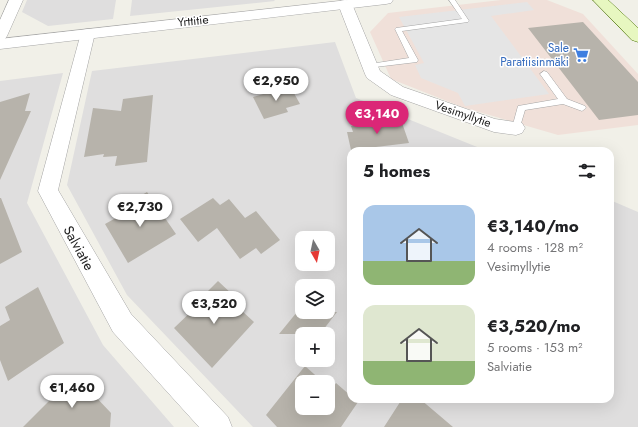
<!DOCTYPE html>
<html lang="en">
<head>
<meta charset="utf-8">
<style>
	:root { --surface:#fff; --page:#f2f2f2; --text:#202124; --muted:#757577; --accent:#db2777 }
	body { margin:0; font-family:Jost,sans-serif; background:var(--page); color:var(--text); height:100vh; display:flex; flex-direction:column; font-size:15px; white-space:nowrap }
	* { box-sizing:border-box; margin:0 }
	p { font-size:13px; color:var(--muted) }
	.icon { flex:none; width:22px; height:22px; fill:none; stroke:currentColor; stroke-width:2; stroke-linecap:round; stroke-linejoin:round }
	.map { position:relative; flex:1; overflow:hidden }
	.drawer { position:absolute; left:347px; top:147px; width:267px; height:256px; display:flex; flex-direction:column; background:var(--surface); border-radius:12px; box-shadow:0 4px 16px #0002 }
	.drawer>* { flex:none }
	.needle { width:26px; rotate:171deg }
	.buttons { position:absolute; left:295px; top:231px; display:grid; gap:8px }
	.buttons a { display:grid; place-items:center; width:40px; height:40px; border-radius:8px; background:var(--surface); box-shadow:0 4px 16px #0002; font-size:20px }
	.price { position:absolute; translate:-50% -34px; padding:0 9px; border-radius:14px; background:#fff; color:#222; font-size:13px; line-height:26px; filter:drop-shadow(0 1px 2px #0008) }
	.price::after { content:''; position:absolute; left:50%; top:24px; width:12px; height:9px; margin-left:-6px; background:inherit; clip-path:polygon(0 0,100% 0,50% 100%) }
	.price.current { background:var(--accent); color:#fff }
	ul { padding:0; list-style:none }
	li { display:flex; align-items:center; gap:12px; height:100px; padding:0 16px }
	li span { display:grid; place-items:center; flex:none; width:112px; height:80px; border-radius:12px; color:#555 }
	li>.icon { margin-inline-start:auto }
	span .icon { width:48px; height:48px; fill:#fffc; stroke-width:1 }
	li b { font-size:17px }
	h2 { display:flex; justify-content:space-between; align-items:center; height:48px; padding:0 16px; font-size:17px }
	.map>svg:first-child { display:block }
	.residential { fill:#dfdede; fill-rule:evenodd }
	.commercial { fill:#f0e0d9 }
	.parking { fill:#e5e5e5 }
	.building { fill:#b7b3ab }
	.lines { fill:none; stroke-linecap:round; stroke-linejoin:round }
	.service-casing { stroke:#a5a5a5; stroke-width:1 }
	.minor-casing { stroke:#a5a5a5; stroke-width:1 }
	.tertiary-casing { stroke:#a5a5a5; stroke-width:1 }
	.secondary-casing { stroke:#4f760a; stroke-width:1 }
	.service { fill:#fff; fill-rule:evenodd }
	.minor { fill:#fff; fill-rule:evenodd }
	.tertiary { fill:#fff; fill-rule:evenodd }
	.secondary { fill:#e7f7c0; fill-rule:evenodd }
	.labels { text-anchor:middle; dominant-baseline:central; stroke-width:3; stroke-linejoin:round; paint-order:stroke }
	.far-street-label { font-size:12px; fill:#212121; stroke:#fff }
	.far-shop-label { font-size:12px; fill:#366cbe; stroke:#fff; text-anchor:end }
	.street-label { font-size:14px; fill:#212121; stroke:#fff }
</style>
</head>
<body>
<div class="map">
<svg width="638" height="427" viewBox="0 0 638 427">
	<rect width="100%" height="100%" fill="#f1f0e8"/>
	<path class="residential" d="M 27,0 L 116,0 L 113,19 L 48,26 L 22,12 Z
		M 132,0 L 274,0 L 275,1 L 130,16 Z
		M 335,42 L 356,98 L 487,151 L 351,151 L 351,399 L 610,399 L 610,200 L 638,212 L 638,427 L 253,427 L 127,295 L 67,185 L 92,71 ZM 302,238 L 328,238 L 328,264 L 302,264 ZM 302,286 L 328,286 L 328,312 L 302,312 ZM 302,334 L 328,334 L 328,360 L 302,360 ZM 302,382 L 328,382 L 328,408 L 302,408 Z
		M 63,73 L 27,203 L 103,345 L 174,427 L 0,427 L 0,81 Z"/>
	<path class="commercial" d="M 501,0 L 547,0 L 583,14 L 638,74 L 638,125 L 558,135 L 462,107 L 391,79 L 370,32 L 388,13 Z"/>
	<path class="parking" d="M 527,2 L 534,10 L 491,16 L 549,94 L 465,106 L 458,93 L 421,78 L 415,65 L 424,63 L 399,17 Z"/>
	<path class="building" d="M 583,22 L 638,82 L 638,115 L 599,120 L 528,28 Z
		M 290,86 L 300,104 L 286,108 L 288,112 L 264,119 L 253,97 Z
		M 30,93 L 25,111 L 31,111 L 0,180 L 0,102 Z
		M 153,95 L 147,162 L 115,166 L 117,156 L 103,157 L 104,154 L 84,157 L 93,108 L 121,111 L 123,99 Z
		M 401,120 L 409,143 L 351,150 L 347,132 L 353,132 L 351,126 Z
		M 147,192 L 176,234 L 128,263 L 105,224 L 123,214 L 120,208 Z
		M 0,198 L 1,198 L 22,252 L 0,264 Z
		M 213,198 L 220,205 L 229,199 L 245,218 L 256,211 L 280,240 L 261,254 L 256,248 L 240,259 L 217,228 L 198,242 L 180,219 Z
		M 218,281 L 234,296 L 230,300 L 254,322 L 212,368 L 174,328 L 196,307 L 194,305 Z
		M 38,287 L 64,343 L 8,381 L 0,360 L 0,326 L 10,320 L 5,307 Z
		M 297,312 L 337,312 L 320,334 L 279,334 Z
		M 305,366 L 323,382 L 302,382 L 302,408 L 328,408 L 328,387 L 331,390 L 336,383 L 351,396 L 351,399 L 354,399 L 358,402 L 341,427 L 277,427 L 266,415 Z
		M 75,375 L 111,413 L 110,427 L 23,427 Z
		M 402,399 L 420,399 L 453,427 L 384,427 Z"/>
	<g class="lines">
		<defs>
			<path id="service" d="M 449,0 L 455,0 L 469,21 L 468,22 L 402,31 L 418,60 L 417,62 L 367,68 L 366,66 L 370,64 L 409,58 L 395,29 L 396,28 L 462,19 Z
				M 544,71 L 547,72 L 567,99 L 585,106 L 586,108 L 582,111 L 563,104 L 525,110 L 519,130 L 513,130 L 512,128 L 518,106 L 558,99 L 540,74 Z"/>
			<path id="minor" d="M 9,0 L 23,0 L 7,36 L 5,39 L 0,41 L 0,20 Z
				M 345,0 L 350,1 L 352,4 L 380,71 L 403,87 L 495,119 L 522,123 L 525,128 L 522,133 L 516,135 L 494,132 L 391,95 L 367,78 L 365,74 L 338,4 L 340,1 Z
				M 88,29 L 93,30 L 95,33 L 58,190 L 131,314 L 228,417 L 232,427 L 199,427 L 113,332 L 38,191 L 81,33 L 83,30 Z"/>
			<path id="tertiary" d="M 348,0 L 393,0 L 391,3 L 386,4 L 0,49 L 0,39 Z"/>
			<path id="secondary" d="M 593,0 L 608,0 L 638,28 L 638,42 L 632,40 Z"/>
		</defs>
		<use href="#service" class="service-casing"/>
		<use href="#minor" class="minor-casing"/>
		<use href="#tertiary" class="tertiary-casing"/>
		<use href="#secondary" class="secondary-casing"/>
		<use href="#service" class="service"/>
		<use href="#minor" class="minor"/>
		<use href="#tertiary" class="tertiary"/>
		<use href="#secondary" class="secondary"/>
	</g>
	<defs>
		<symbol id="supermarket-bare" viewBox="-9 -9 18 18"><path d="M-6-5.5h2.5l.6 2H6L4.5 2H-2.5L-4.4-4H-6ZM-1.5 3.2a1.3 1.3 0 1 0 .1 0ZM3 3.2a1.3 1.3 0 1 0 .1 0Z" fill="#3f7fe0" stroke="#fff" stroke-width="2.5" paint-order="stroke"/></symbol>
	</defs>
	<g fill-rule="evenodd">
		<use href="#supermarket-bare" x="570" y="44" width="22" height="22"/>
	</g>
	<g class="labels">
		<g class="far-street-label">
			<text transform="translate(193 21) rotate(-6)">Yrttitie</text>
			<text transform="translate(463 114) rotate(19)">Vesimyllytie</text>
		</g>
		<g class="far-shop-label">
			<text x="569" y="48">Sale<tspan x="569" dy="14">Paratiisinmäki</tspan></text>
		</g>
		<g class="street-label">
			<text transform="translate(79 248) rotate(61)">Salviatie</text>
		</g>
	</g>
</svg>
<div class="buttons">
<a><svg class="needle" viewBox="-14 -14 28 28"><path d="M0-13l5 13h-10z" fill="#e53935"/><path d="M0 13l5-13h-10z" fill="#757577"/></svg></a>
<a><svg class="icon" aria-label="layers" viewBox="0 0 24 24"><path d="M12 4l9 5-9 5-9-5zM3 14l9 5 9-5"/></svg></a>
<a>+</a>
<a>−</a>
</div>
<b class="price" style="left:276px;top:102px">€2,950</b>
<b class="price current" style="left:377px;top:135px">€3,140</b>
<b class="price" style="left:140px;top:228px">€2,730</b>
<b class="price" style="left:214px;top:325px">€3,520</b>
<b class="price" style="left:72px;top:409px">€1,460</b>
<section class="drawer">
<h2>5 homes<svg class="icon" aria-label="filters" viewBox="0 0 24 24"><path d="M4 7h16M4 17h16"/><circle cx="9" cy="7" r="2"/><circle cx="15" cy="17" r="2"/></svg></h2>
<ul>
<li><span style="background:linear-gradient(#a9c7e8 70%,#8fb573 0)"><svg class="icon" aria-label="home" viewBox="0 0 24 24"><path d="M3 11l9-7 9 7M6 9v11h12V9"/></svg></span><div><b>€3,140/mo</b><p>4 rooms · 128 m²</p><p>Vesimyllytie</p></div></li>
<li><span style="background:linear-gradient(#dfe7d0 70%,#8fb573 0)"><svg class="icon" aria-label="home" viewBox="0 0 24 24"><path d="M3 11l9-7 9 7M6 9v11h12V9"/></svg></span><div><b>€3,520/mo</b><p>5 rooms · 153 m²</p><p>Salviatie</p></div></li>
</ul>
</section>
</div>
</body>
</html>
